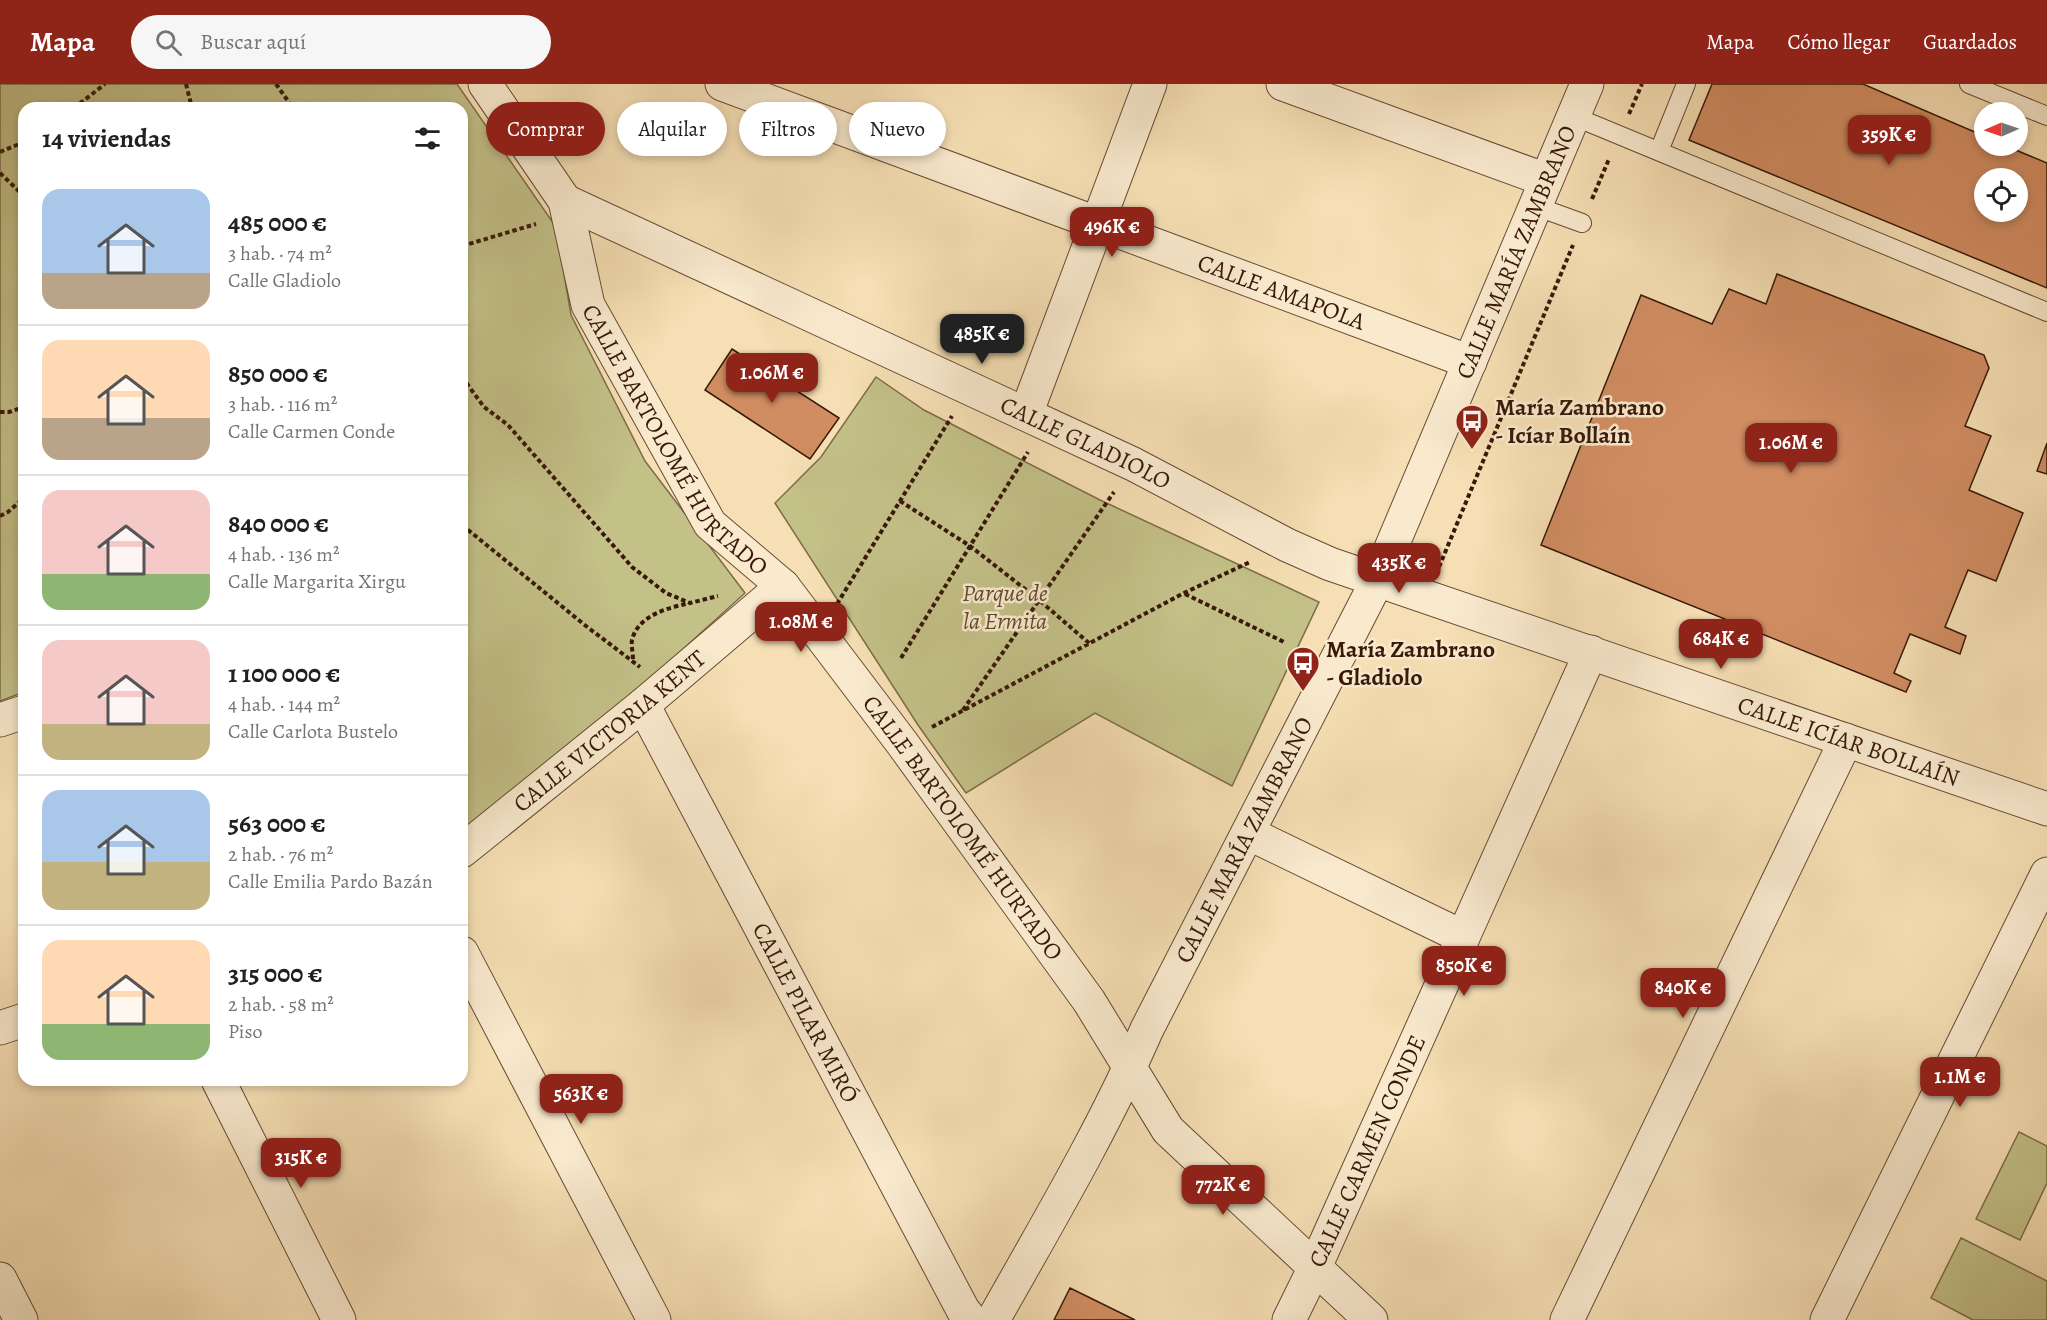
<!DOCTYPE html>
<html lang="es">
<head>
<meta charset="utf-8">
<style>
	:root { --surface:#fff; --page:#f6f6f6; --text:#202124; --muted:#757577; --line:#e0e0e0; --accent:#8f2418 }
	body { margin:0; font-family:Alegreya,serif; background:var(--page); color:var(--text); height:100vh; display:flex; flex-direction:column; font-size:22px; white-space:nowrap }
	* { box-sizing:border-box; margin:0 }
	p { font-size:20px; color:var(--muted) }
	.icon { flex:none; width:33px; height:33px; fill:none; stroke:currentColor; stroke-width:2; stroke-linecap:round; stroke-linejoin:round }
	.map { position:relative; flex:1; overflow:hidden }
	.details { position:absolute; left:18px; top:18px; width:450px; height:984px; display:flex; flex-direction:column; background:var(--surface); border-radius:18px; box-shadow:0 3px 9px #0003 }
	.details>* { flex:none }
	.guide { position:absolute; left:486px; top:18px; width:570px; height:54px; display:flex; gap:12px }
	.needle { width:39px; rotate:268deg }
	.tools { position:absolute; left:1974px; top:18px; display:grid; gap:12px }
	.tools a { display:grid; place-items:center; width:54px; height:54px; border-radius:50%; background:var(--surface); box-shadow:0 3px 9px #0003; font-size:30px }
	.price { position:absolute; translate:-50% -51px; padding:0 14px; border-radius:12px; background:var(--accent); color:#fff; font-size:20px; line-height:39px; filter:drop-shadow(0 2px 3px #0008) }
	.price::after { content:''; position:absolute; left:50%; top:36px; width:18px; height:14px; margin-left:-9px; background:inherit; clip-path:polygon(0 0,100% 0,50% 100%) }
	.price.active { background:#222; color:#fff }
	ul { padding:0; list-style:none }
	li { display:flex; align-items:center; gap:18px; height:150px; padding:0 24px }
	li+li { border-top:2px solid var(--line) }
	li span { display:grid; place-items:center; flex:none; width:168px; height:120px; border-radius:18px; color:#555 }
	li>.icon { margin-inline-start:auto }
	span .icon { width:72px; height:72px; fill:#fffc; stroke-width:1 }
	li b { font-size:26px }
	h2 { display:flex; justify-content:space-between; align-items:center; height:72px; padding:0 24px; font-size:26px }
	.tag { padding:0 21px; border-radius:27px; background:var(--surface); box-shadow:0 3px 9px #0003; font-size:21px; line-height:54px }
	.tag.active { background:var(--accent); color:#fff }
	header { display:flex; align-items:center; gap:36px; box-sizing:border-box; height:84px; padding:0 30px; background:var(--accent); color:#fff }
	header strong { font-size:28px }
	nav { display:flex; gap:33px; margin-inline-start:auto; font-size:21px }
	.search { width:420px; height:54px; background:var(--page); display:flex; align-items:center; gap:15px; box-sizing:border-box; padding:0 21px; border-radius:33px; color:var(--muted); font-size:22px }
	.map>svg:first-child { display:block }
	.green { fill:#c3c088; stroke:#7e6c48; stroke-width:1.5 }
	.building { fill:#d18d62; stroke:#381808; stroke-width:1.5; fill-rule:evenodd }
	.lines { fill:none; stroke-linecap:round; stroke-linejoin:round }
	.lane-casing { stroke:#684a33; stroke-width:20 }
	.street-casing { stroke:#684a33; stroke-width:35 }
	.path { stroke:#381808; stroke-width:4; stroke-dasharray:4.5 3; stroke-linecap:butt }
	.lane { stroke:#f9eace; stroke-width:18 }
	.street { stroke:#f9eace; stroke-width:33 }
	.labels { text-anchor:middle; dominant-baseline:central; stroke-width:5; stroke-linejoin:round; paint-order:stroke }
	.street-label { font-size:24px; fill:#381808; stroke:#f9eace }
	.poi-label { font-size:24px; font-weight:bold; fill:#381808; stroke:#f9eace; text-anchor:start }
	.park-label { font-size:24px; font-style:italic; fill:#624a2e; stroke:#f9eace }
</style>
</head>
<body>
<header>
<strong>Mapa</strong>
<div class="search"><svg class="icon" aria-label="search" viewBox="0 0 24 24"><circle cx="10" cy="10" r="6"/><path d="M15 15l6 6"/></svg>Buscar aquí</div>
<nav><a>Mapa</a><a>Cómo llegar</a><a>Guardados</a></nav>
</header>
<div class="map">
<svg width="2047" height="1236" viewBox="0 0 2047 1236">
	<rect width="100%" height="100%" fill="#f6dfb4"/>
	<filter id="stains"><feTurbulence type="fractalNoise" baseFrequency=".00333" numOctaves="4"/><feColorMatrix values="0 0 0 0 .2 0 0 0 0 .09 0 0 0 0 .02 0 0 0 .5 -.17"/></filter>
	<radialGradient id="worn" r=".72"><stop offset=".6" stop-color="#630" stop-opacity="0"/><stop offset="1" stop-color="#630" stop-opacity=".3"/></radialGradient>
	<path class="green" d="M 0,0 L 457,0 L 556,143 L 571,231 L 645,377 L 745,509 L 650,595 L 462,747 L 462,24 L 24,24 L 24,608 L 0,617 Z
		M 876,293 L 924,326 L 1100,416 L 1319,518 L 1232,702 L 1095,629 L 966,709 L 918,641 L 775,419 L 821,373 Z
		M 2019,1048 L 2047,1062 L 2047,1099 L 2020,1156 L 1976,1135 Z
		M 1961,1154 L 2047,1197 L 2047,1236 L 1973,1236 L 1931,1214 Z"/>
	<path class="building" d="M 1712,0 L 1863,0 L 1984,52 L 1984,62 L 2006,62 L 2047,79 L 2047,204 L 1689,56 ZM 1984,94 L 2018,94 L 2018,128 L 1984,128 Z
		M 1777,190 L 1984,271 L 1989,284 L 1965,342 L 1991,352 L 1969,406 L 2023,429 L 1996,497 L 1968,486 L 1945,543 L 1966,552 L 1960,570 L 1910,550 L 1894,589 L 1911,597 L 1906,608 L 1541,461 L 1641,211 L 1712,240 L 1729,205 L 1766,220 Z
		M 732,265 L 839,334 L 810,375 L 705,306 Z
		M 2047,359 L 2047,390 L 2037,387 Z
		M 1070,1204 L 1135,1236 L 1054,1236 Z"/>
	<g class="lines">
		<defs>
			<path id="lane" d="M 1969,0 L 2047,32
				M 1573,32 L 2047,228
				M 1659,67 L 1686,0
				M 1535,122 L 1582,139"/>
			<g id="street">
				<path id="s1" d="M 485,0 L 565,117 L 588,221 L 710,440 L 783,502 L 902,659 L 1089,917 L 1168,1046 L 1371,1236"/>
				<path id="s2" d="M 722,0 L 1470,278"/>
				<path d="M 1283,0 L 1546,96"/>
				<path id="s3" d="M 565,117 L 1133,380 L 1287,461 L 1330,480 L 2047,725"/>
				<path d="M 1026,330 L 1150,0"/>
				<path id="s4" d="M 643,621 L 963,1226 L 971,1236"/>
				<path d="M 0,636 L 24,628"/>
				<path d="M 1248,749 L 1463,853"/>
				<path id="s5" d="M 462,767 L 643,621 L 783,502"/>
				<path d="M 462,869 L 654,1236"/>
				<path d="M 0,944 L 24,936"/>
				<path d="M 218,996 L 339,1236"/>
				<path d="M 0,1195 L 21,1236"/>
				<path id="s6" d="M 993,1236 C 1047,1140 1103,1046 1147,945 L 1378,495 L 1587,0"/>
				<path id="s7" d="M 1289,1236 L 1315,1183 L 1591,568"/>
				<path d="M 1567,1236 L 1846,656"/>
				<path d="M 1827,1236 L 2047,790"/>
			</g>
		</defs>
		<use href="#lane" class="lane-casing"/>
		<use href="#street" class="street-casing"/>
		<path class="path" d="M 186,0 L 192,24
			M 276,0 L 293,24
			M 74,24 L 105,0
			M 1629,30 L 1642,0
			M 0,68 L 24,58
			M 0,89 L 24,112
			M 1592,115 L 1609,75
			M 462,162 L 536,140
			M 462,293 L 484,323 L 508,341 L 632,483 L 666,509 L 690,519 L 718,512
			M 0,328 L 9,328 L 24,323
			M 900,417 L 970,462 L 1039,516 L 1090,560
			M 0,432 L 8,428 L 24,414
			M 462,441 L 586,542 L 640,583
			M 1439,483 L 1573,161
			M 1185,510 L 1286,559
			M 837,520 L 952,332
			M 901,574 L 1028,368
			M 633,575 C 633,569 631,561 632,556 C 638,531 668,524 690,519
			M 963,626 L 1114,408
			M 932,643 L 1184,509 L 1250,478"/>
		<use href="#lane" class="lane"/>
		<use href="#street" class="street"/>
	</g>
	<defs>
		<symbol id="bus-pin" viewBox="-11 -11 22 30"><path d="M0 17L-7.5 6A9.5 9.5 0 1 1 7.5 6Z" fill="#8f2418" stroke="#f9eace"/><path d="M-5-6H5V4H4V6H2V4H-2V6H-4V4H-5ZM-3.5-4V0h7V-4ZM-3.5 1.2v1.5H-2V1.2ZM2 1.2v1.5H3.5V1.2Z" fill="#fff"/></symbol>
	</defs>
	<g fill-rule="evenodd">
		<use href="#bus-pin" x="1453" y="318" width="38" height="52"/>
		<use href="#bus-pin" x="1284" y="560" width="38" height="52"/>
	</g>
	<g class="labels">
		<g class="street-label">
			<text stroke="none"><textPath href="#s6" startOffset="1190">CALLE MARÍA ZAMBRANO</textPath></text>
			<text stroke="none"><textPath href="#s2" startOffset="597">CALLE AMAPOLA</textPath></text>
			<text stroke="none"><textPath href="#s1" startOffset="410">CALLE BARTOLOMÉ HURTADO</textPath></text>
			<text stroke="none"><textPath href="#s3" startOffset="574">CALLE GLADIOLO</textPath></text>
			<text stroke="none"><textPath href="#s5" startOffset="190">CALLE VICTORIA KENT</textPath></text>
			<text stroke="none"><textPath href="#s3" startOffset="1395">CALLE ICÍAR BOLLAÍN</textPath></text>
			<text stroke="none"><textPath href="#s1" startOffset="896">CALLE BARTOLOMÉ HURTADO</textPath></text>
			<text stroke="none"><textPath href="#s6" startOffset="542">CALLE MARÍA ZAMBRANO</textPath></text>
			<text stroke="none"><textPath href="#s4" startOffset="348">CALLE PILAR MIRÓ</textPath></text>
			<text stroke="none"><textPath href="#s7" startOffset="186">CALLE CARMEN CONDE</textPath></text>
		</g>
		<g class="poi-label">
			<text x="1495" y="323">María Zambrano<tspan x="1495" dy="28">- Icíar Bollaín</tspan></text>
			<text x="1326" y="565">María Zambrano<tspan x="1326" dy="28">- Gladiolo</tspan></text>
		</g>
		<g class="park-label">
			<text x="1005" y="509">Parque de<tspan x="1005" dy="28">la Ermita</tspan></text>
		</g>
	</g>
	<rect width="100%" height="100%" filter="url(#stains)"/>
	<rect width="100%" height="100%" fill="url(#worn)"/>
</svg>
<div class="tools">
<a><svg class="needle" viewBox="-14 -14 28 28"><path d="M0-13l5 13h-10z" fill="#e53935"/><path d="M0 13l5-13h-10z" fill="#757577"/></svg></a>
<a><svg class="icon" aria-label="locate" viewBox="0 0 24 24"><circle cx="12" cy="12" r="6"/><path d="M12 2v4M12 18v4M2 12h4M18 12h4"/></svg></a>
</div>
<b class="price" style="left:1889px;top:82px">359K €</b>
<b class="price" style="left:1112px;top:174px">496K €</b>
<b class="price active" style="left:982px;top:281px">485K €</b>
<b class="price" style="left:772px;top:320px">1.06M €</b>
<b class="price" style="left:1791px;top:390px">1.06M €</b>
<b class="price" style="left:1399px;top:510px">435K €</b>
<b class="price" style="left:801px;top:569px">1.08M €</b>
<b class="price" style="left:1721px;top:586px">684K €</b>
<b class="price" style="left:1464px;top:913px">850K €</b>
<b class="price" style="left:1683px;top:935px">840K €</b>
<b class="price" style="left:1960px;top:1024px">1.1M €</b>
<b class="price" style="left:581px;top:1041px">563K €</b>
<b class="price" style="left:301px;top:1105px">315K €</b>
<b class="price" style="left:1223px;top:1132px">772K €</b>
<div class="guide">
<a class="tag active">Comprar</a>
<a class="tag">Alquilar</a>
<a class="tag">Filtros</a>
<a class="tag">Nuevo</a>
</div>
<section class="details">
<h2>14 viviendas<svg class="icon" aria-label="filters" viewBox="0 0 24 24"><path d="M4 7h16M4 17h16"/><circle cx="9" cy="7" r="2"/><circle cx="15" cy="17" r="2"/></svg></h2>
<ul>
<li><span style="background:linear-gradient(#a9c7e8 70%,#b9a48a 0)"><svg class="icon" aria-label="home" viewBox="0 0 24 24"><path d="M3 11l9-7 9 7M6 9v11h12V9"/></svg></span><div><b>485 000 €</b><p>3 hab. · 74 m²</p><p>Calle Gladiolo</p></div></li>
<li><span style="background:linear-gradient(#ffd9b3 65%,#b9a48a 0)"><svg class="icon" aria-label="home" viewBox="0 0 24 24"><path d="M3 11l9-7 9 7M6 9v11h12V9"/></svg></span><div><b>850 000 €</b><p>3 hab. · 116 m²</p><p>Calle Carmen Conde</p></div></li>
<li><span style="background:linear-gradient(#f6c9c9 70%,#8fb573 0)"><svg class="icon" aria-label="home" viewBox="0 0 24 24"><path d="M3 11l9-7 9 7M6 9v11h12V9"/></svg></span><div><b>840 000 €</b><p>4 hab. · 136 m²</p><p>Calle Margarita Xirgu</p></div></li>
<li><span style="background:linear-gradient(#f6c9c9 70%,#c2b280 0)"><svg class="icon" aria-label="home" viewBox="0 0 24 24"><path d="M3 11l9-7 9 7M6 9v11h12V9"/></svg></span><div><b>1 100 000 €</b><p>4 hab. · 144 m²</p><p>Calle Carlota Bustelo</p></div></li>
<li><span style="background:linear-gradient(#a9c7e8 60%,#c2b280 0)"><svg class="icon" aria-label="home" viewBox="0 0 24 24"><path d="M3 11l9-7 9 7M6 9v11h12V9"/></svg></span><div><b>563 000 €</b><p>2 hab. · 76 m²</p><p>Calle Emilia Pardo Bazán</p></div></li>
<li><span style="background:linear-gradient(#ffd9b3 70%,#8fb573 0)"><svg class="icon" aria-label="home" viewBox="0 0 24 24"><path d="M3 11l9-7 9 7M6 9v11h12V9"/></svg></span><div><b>315 000 €</b><p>2 hab. · 58 m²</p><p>Piso</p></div></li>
</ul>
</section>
</div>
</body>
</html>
